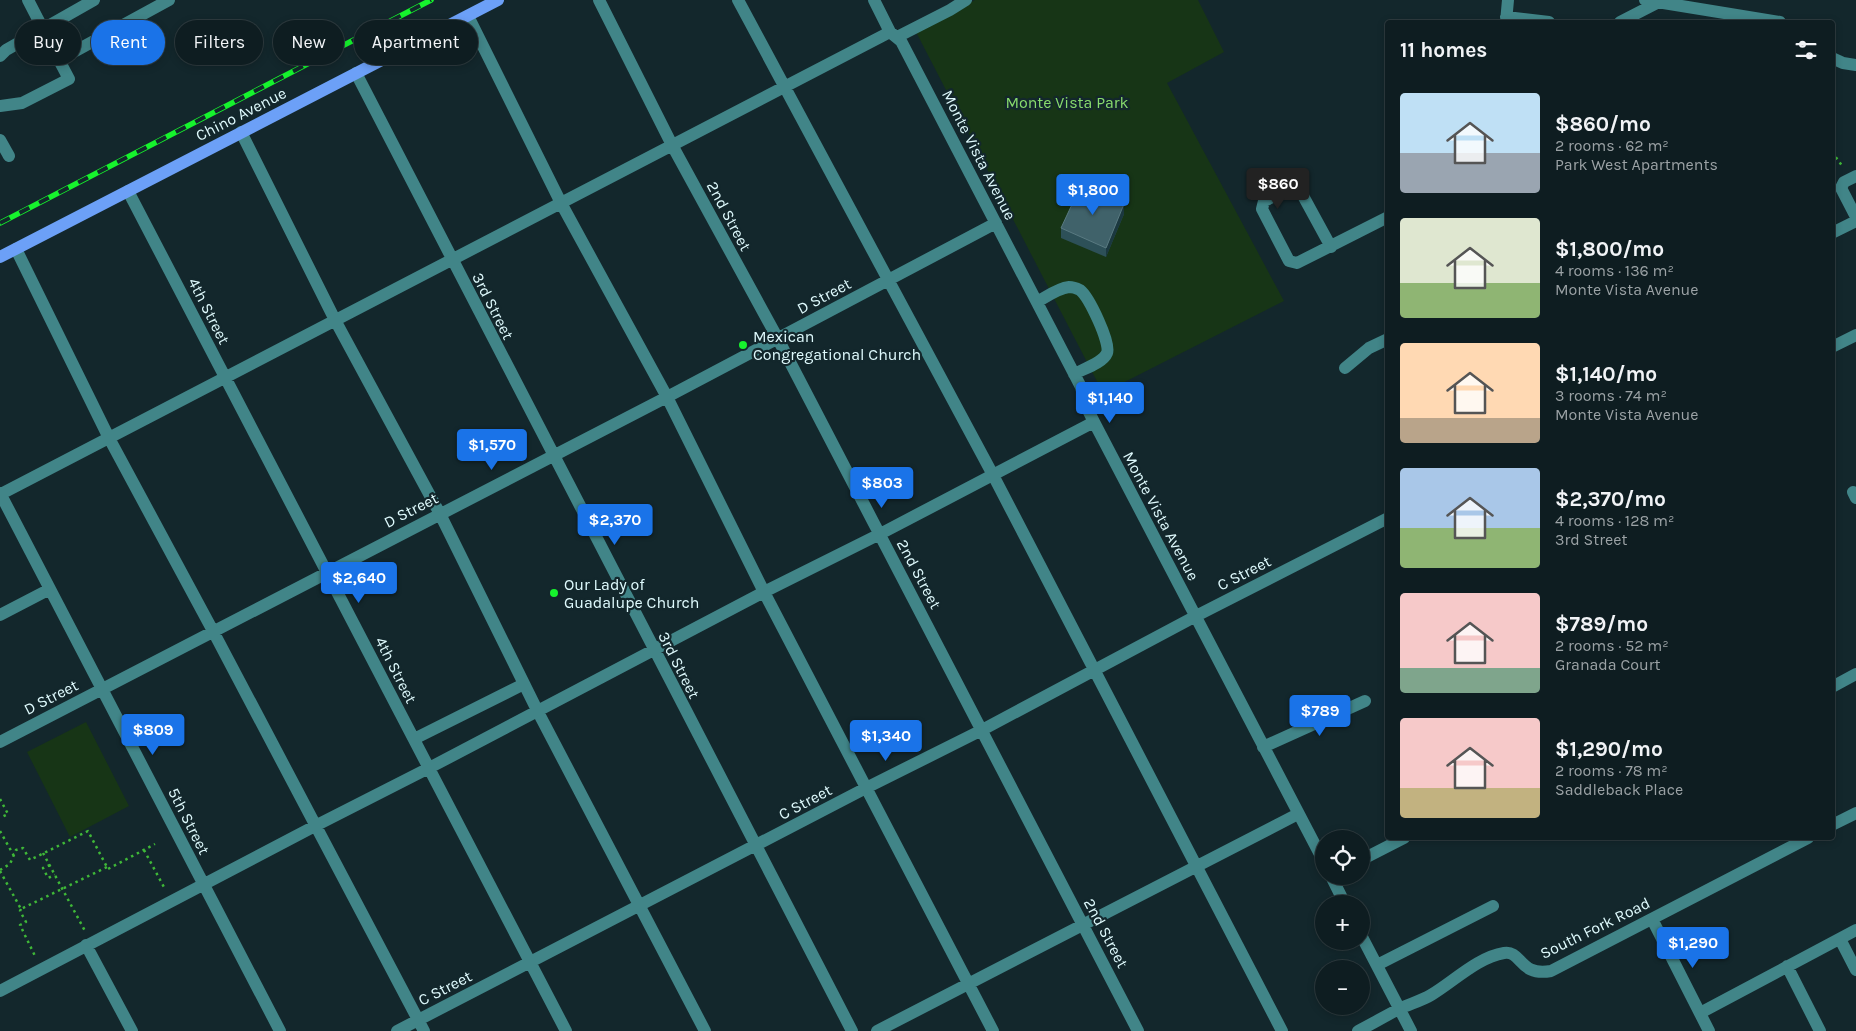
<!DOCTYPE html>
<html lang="en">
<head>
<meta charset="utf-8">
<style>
	:root { --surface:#0e1d21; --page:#1c2a2e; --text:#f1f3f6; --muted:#9ba2a5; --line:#2e3b3f; --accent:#1a73e8 }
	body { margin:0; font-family:Karla,sans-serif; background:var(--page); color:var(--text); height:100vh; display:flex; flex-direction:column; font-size:19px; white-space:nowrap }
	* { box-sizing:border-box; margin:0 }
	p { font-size:16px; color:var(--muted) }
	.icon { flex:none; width:28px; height:28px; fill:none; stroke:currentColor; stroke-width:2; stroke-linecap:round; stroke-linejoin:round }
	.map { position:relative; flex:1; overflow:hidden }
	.drawer { position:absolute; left:1385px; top:20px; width:450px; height:820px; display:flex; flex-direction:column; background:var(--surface); border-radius:5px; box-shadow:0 2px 8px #0003,0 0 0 1px var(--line) }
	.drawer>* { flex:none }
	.hud { position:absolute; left:15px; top:20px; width:475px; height:45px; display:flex; gap:10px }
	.buttons { position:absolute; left:1315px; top:830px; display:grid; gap:10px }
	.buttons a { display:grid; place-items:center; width:55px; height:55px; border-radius:50%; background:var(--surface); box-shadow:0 2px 8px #0003,0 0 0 1px var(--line); font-size:25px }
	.price { position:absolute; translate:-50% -42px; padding:0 11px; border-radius:5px; background:var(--accent); color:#fff; font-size:16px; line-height:32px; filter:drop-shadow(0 1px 2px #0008) }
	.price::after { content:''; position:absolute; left:50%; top:30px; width:15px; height:11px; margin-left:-8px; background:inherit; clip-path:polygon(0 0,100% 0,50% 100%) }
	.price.on { background:#222; color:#fff }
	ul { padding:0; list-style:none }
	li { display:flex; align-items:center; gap:15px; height:125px; padding:0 15px }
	li span { display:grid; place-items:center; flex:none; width:140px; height:100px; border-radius:5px; color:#555 }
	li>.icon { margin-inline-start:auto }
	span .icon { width:60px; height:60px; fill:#fffc; stroke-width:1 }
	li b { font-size:21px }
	h2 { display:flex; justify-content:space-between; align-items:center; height:60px; padding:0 15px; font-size:21px }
	.tag { padding:0 18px; border-radius:22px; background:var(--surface); box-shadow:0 2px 8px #0003,0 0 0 1px var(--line); font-size:18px; line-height:45px }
	.tag.on { background:var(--accent); color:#fff }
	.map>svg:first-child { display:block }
	.green { fill:#173516 }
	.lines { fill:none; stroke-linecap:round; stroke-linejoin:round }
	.path { stroke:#3fb838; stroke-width:2.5; stroke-dasharray:2.5 4; stroke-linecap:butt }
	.minor { stroke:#418588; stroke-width:12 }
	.major { stroke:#6ca0f7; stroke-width:12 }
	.rail-casing { stroke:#16f32d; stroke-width:5.5 }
	.rail { stroke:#13272c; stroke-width:4; stroke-dasharray:11; stroke-linecap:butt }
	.wall { fill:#2d5058 }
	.shaded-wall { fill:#1b383f }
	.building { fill:#40626a; stroke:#597a81 }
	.poi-dot { fill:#16f32d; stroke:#13272c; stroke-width:2 }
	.labels { text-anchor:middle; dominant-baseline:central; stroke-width:4.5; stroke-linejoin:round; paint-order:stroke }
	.park-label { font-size:16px; fill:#88db6d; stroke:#13272c }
	.street-label { font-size:16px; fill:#dffafd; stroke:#13272c }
	.poi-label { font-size:16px; fill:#dffafd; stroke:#13272c; text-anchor:start }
</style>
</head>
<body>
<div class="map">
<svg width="1856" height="1031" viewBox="0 0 1856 1031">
	<rect width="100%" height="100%" fill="#13272c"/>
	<path class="green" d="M 975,0 L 1198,0 L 1224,52 L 1167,83 L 1284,301 L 1103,393 L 916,32 Z
		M 86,722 L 129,806 L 70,837 L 27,752 Z"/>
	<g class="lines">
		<path class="path" d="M 1832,147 L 1834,154
			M 1832,152 L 1843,167
			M 0,799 L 8,814 L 0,818
			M 0,831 L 14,856
			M 144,850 L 165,889
			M 43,853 L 85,931
			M 50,865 L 43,868 L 48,878 L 55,875
			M 0,870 L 10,864 L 16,850 L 23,848 L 30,860 L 88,831 L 108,869 L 155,844
			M 0,871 L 21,909 L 107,867
			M 21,909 L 20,911 L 26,922 L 20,925 L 36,958"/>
		<path class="minor" d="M 28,0 L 59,60 L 169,0
			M 599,0 L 672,145 L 778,339 L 1138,1031
			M 738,0 L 993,475 L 1282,1031
			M 874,0 L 890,32 L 901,41 L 1081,387 L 1085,404 L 1094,422 L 1324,862
			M 1645,0 L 1780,22
			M 468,16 L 561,203 L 667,397 L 764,592 L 993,1031
			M 1506,17 L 1549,22
			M 1506,22 L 1508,0
			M 1620,22 L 1659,2
			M 897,37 L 950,10 L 966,0
			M 0,56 L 6,50 L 94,0
			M 1832,58 L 1843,63 L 1856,65
			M 356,73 L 852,1031
			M 0,106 L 22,103 L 69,79 L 59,60
			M 241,132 L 335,320 L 440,514 L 537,710 L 705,1031
			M 0,140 L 9,156
			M 1856,176 L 1844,182 L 1841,188 L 1856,217
			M 128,191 L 566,1031
			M 1832,233 L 1856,221
			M 1331,247 L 1301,192 L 1294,187 L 1264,201 L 1262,209 L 1289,261 L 1297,263 L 1388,217
			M 16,249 L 109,438 L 213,631 L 424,1031
			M 1037,302 C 1046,297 1058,288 1069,287 C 1072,287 1078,289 1080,290 C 1089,297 1111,343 1107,353 C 1103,363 1083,369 1074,374
			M 1832,347 L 1856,335
			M 1345,368 L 1369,348 L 1388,339
			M 1853,492 L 1856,498
			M 0,493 L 280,1031
			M 1,494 L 890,32
			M 0,615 L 50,589
			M 1832,687 L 1856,674
			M 414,739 L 524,684
			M 0,742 L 667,397 L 996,223
			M 1263,747 L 1365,701
			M 1832,825 L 1856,813
			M 1361,860 L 1404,838
			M 1331,876 L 1345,904
			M 1652,919 L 1709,1031
			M 1361,935 L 1411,1031
			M 1840,939 L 1856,970
			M 86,945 L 132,1031
			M 1377,965 L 1493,906
			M 1787,966 L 1820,1031
			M 0,991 L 315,826 L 429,768 L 764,592 L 880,534 L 1094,422
			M 1700,1013 L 1856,930
			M 397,1031 L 866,788 L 982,730 L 1196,616 L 1388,518
			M 877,1031 L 1298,814
			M 1358,1031 C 1372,1024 1385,1016 1399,1009 C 1409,1004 1421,1001 1431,995 C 1453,982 1478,957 1504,953 C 1522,950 1519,977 1551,971 L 1808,838"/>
		<path class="major" d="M 0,257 L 498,0"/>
		<defs>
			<path id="rail" d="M 0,223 L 431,0"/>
		</defs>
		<use href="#rail" class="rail-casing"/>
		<use href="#rail" class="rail"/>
	</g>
	<path class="wall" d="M 1124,214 L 1106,257 L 1061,238 L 1061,228 Z"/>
	<path class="shaded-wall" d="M 1124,204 L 1124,214 L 1106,257 L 1106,248 Z"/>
	<path class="building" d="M 1082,183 L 1124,204 L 1106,248 L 1061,228 Z"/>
	<g class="poi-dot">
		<circle cx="743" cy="345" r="5"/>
		<circle cx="554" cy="593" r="5"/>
	</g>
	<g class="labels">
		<g class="park-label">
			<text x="1067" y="102">Monte Vista Park</text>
		</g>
		<g class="street-label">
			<text transform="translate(241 114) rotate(-27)">Chino Avenue</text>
			<text transform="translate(979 155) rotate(63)">Monte Vista Avenue</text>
			<text transform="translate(729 216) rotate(62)">2nd Street</text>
			<text transform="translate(824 296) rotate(-28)">D Street</text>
			<text transform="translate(493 306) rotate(63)">3rd Street</text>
			<text transform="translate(209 311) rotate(63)">4th Street</text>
			<text transform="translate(411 510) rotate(-27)">D Street</text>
			<text transform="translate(1161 516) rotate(62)">Monte Vista Avenue</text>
			<text transform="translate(1244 573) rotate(-27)">C Street</text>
			<text transform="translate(919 574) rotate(62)">2nd Street</text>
			<text transform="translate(679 665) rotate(63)">3rd Street</text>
			<text transform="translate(396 670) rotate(63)">4th Street</text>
			<text transform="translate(51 697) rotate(-27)">D Street</text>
			<text transform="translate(805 802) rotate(-28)">C Street</text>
			<text transform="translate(189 821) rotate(63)">5th Street</text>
			<text transform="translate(1595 928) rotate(-26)">South Fork Road</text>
			<text transform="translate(1106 933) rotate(62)">2nd Street</text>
			<text transform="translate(445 988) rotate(-27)">C Street</text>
		</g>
		<g class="poi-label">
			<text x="753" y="336">Mexican<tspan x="753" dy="18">Congregational Church</tspan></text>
			<text x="564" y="584">Our Lady of<tspan x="564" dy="18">Guadalupe Church</tspan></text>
		</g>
	</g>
</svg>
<div class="buttons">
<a><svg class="icon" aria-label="locate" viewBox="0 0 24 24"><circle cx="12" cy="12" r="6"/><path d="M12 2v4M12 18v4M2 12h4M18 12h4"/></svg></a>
<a>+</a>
<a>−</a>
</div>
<b class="price on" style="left:1278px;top:210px">$860</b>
<b class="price" style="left:1093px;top:216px">$1,800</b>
<b class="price" style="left:1110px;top:424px">$1,140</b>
<b class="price" style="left:492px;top:471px">$1,570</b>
<b class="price" style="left:882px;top:509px">$803</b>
<b class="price" style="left:615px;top:546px">$2,370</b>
<b class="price" style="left:359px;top:604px">$2,640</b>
<b class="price" style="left:1320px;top:737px">$789</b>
<b class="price" style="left:153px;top:756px">$809</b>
<b class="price" style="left:886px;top:762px">$1,340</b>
<b class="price" style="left:1693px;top:969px">$1,290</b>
<div class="hud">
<a class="tag">Buy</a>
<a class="tag on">Rent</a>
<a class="tag">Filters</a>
<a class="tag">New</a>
<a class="tag">Apartment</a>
</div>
<section class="drawer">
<h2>11 homes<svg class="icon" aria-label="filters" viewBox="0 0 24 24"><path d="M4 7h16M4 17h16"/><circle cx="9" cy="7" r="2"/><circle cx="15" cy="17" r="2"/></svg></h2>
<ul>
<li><span style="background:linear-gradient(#bfe0f5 60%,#9aa5b1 0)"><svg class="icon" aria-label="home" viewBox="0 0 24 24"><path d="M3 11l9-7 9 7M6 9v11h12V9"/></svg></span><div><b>$860/mo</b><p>2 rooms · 62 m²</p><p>Park West Apartments</p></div></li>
<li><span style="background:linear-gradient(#dfe7d0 65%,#8fb573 0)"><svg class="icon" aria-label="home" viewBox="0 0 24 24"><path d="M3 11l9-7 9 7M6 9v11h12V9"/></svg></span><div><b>$1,800/mo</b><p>4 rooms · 136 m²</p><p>Monte Vista Avenue</p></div></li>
<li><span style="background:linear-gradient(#ffd9b3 75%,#b9a48a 0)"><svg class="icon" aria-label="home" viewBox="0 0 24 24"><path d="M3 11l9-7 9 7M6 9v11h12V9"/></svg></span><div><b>$1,140/mo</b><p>3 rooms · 74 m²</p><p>Monte Vista Avenue</p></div></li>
<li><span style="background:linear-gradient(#a9c7e8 60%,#8fb573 0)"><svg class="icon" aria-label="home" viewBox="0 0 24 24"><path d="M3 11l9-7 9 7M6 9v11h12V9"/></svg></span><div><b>$2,370/mo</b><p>4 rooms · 128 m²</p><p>3rd Street</p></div></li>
<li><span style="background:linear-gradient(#f6c9c9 75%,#7fa58c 0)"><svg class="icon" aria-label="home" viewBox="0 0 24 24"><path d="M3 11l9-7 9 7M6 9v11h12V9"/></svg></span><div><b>$789/mo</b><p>2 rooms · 52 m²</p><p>Granada Court</p></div></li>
<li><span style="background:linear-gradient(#f6c9c9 70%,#c2b280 0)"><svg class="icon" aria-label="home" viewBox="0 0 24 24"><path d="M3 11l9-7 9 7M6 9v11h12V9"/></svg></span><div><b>$1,290/mo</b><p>2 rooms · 78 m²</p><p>Saddleback Place</p></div></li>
</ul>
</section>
</div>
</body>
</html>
